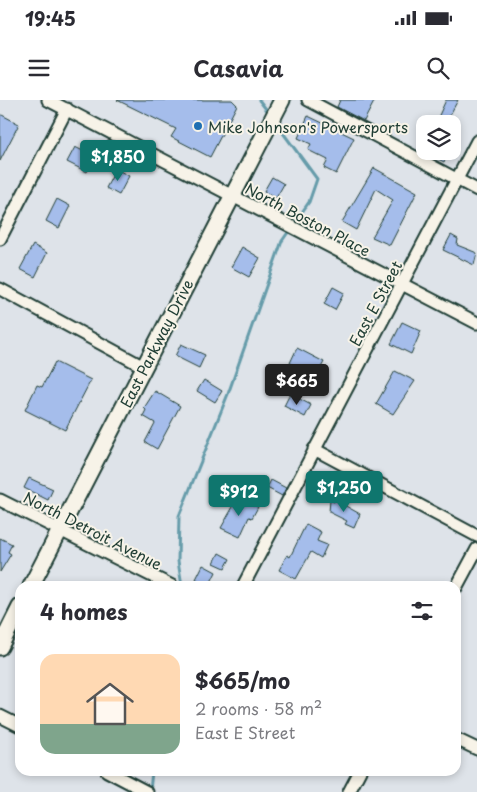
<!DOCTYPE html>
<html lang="en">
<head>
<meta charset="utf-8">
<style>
	:root { --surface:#fff; --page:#f2f2f3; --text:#2b2b33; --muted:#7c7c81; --line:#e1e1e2; --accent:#0f766e }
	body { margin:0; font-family:"Playpen Sans",sans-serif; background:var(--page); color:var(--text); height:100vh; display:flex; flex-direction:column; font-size:19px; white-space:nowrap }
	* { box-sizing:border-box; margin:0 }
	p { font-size:16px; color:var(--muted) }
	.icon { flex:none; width:28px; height:28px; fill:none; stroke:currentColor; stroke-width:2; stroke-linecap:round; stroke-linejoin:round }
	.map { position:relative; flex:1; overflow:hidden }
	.sheet { position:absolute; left:15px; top:481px; width:446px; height:195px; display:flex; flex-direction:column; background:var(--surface); border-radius:15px; box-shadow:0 2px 8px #0003 }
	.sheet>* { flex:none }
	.tools { position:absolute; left:416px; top:15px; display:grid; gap:10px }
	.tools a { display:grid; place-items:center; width:45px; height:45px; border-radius:10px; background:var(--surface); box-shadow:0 2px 8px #0003; font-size:25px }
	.price { position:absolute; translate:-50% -42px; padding:0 11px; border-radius:5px; background:var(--accent); color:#fff; font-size:16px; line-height:32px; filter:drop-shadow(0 1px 2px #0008) }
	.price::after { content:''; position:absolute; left:50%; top:30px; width:15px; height:11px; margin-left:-8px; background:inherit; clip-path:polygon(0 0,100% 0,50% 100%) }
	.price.selected { background:#222; color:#fff }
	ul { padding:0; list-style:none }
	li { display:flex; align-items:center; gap:15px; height:125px; padding:0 25px }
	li+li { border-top:1px solid var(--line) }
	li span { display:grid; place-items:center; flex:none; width:140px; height:100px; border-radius:15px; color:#555 }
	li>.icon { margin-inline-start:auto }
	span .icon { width:60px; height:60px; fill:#fffc; stroke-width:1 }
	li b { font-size:21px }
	h2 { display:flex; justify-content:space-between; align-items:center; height:60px; padding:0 25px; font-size:21px }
	.status { display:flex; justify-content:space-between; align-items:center; height:35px; padding:0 25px; background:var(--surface); direction:ltr }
	.status svg { height:14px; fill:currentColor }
	header { display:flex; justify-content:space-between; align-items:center; height:65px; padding:0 25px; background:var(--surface); font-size:22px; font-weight:700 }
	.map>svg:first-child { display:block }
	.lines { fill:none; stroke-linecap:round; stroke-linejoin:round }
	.stream { stroke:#669caa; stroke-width:3 }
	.building { fill:#a5bdeb; stroke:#1f3d34 }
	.minor-casing { stroke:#1f3d34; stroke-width:15 }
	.major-casing { stroke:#1f3d34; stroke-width:19 }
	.minor { stroke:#f7f3e8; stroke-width:11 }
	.major { stroke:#f7f3e8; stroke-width:15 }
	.poi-dot { fill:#1f6fb2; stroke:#f7f3e8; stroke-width:2 }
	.labels { text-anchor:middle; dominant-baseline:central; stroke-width:4; stroke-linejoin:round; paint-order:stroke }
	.poi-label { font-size:15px; fill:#1f3d34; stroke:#f7f3e8; text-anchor:start }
	.street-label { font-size:15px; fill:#1f3d34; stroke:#f7f3e8 }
</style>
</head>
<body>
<div class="status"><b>19:45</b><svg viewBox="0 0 49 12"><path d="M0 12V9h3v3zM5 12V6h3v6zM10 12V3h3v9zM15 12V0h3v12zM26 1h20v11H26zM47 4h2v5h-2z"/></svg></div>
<header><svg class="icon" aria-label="menu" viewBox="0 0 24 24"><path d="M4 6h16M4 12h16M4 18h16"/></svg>Casavia<svg class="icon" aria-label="search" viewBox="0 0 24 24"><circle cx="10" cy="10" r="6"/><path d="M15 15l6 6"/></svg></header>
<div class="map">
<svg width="477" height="692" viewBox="0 0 477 692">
	<rect width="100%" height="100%" fill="#dee3e9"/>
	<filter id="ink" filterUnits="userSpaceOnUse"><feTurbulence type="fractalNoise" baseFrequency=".02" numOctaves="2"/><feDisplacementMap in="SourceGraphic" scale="10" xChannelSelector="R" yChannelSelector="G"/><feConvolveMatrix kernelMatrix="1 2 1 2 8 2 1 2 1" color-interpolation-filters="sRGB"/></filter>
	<g filter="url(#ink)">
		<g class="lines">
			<path class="stream" d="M 259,0 L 269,13
				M 182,486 L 178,461 L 179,416 L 228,294 L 282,141 L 309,102 L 317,79 L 275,22
				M 150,691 L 152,671"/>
		</g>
		<path class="building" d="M 117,0 L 232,0 L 237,5 L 210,57 L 171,37 L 176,29 Z
			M 340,0 L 375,0 L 364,21 L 337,7 Z
			M 446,0 L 458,0 L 445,24 L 435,24 Z
			M 0,14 L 19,24 L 0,61 Z
			M 308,16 L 354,38 L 336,74 L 324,68 L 328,60 L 308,50 L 311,44 L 298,38 Z
			M 75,47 L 95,57 L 87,72 L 67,62 Z
			M 423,51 L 449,51 L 444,62 Z
			M 374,68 L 417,92 L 390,145 L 372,137 L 393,100 L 376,89 L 356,130 L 342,122 Z
			M 116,69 L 129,76 L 119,95 L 106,88 Z
			M 272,77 L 284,84 L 276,98 L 264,91 Z
			M 57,99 L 70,106 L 59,128 L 46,121 Z
			M 451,135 L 458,139 L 457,145 L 477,153 L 474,165 L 443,150 Z
			M 33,145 L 47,153 L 35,177 L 20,169 Z
			M 242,147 L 260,158 L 249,177 L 231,167 Z
			M 333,187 L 344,193 L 335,210 L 324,204 Z
			M 402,222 L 421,231 L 411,254 L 391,244 Z
			M 181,244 L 205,255 L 199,268 L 175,256 Z
			M 297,248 L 324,262 L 316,277 L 290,263 Z
			M 55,262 L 91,280 L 65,330 L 25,310 L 37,285 L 42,287 Z
			M 395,271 L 415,281 L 393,314 L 376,304 Z
			M 204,280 L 222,291 L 215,302 L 197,291 Z
			M 155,291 L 180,306 L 157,349 L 145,342 L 155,323 L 143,316 L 146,310 L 144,308 Z
			M 290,294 L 311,305 L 305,317 L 284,306 Z
			M 29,378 L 53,389 L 48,400 L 24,388 Z
			M 271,380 L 286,388 L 282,396 L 267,388 Z
			M 238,398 L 258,407 L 252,418 L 249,417 L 240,437 L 221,428 Z
			M 330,400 L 334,402 L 335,400 L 360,414 L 354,428 L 345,424 L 347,421 L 329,412 Z
			M 306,424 L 321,432 L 317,441 L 327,445 L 321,458 L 311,452 L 296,479 L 279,470 L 287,455 L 290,457 Z
			M 0,438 L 12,444 L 8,452 L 11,454 L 0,472 Z
			M 219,453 L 230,459 L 225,468 L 214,463 Z
			M 203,465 L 216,472 L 209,486 L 196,479 Z"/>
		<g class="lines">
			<defs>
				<path id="minor" d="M 48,0 L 477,223
					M 308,0 L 477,90
					M 0,139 L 67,9
					M 0,189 L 144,267
					M 314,349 L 477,436
					M 0,400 L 172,486
					M 243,486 L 477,41
					M 456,488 L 477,449
					M 0,616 L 20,626
					M 456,639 L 477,649
					M 107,671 L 147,692
					M 349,692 L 360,671"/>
				<path id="major" d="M 31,486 L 282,0
					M 0,547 L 20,507"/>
			</defs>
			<use href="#minor" class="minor-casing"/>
			<use href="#major" class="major-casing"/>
			<use href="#minor" class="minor"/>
			<use href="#major" class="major"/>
		</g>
	</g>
	<circle class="poi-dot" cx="198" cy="26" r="5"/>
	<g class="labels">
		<g class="poi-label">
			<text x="208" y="26">Mike Johnson's Powersports</text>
		</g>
		<g class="street-label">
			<text transform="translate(308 119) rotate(28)">North Boston Place</text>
			<text transform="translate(375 203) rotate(-62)">East E Street</text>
			<text transform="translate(156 243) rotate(-63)">East Parkway Drive</text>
			<text transform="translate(93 430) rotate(27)">North Detroit Avenue</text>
		</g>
	</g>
</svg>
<div class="tools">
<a><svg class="icon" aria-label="layers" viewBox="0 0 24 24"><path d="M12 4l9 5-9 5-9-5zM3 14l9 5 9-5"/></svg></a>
</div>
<b class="price" style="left:118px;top:82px">$1,850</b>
<b class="price selected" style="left:297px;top:306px">$665</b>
<b class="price" style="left:344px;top:413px">$1,250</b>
<b class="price" style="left:239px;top:417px">$912</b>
<section class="sheet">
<h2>4 homes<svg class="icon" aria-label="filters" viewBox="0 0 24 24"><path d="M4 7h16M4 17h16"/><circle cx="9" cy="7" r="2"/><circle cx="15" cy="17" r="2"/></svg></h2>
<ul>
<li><span style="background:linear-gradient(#ffd9b3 70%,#7fa58c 0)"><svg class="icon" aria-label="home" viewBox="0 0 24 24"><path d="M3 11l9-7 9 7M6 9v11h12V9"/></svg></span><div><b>$665/mo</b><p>2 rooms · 58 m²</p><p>East E Street</p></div></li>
</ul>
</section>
</div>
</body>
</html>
